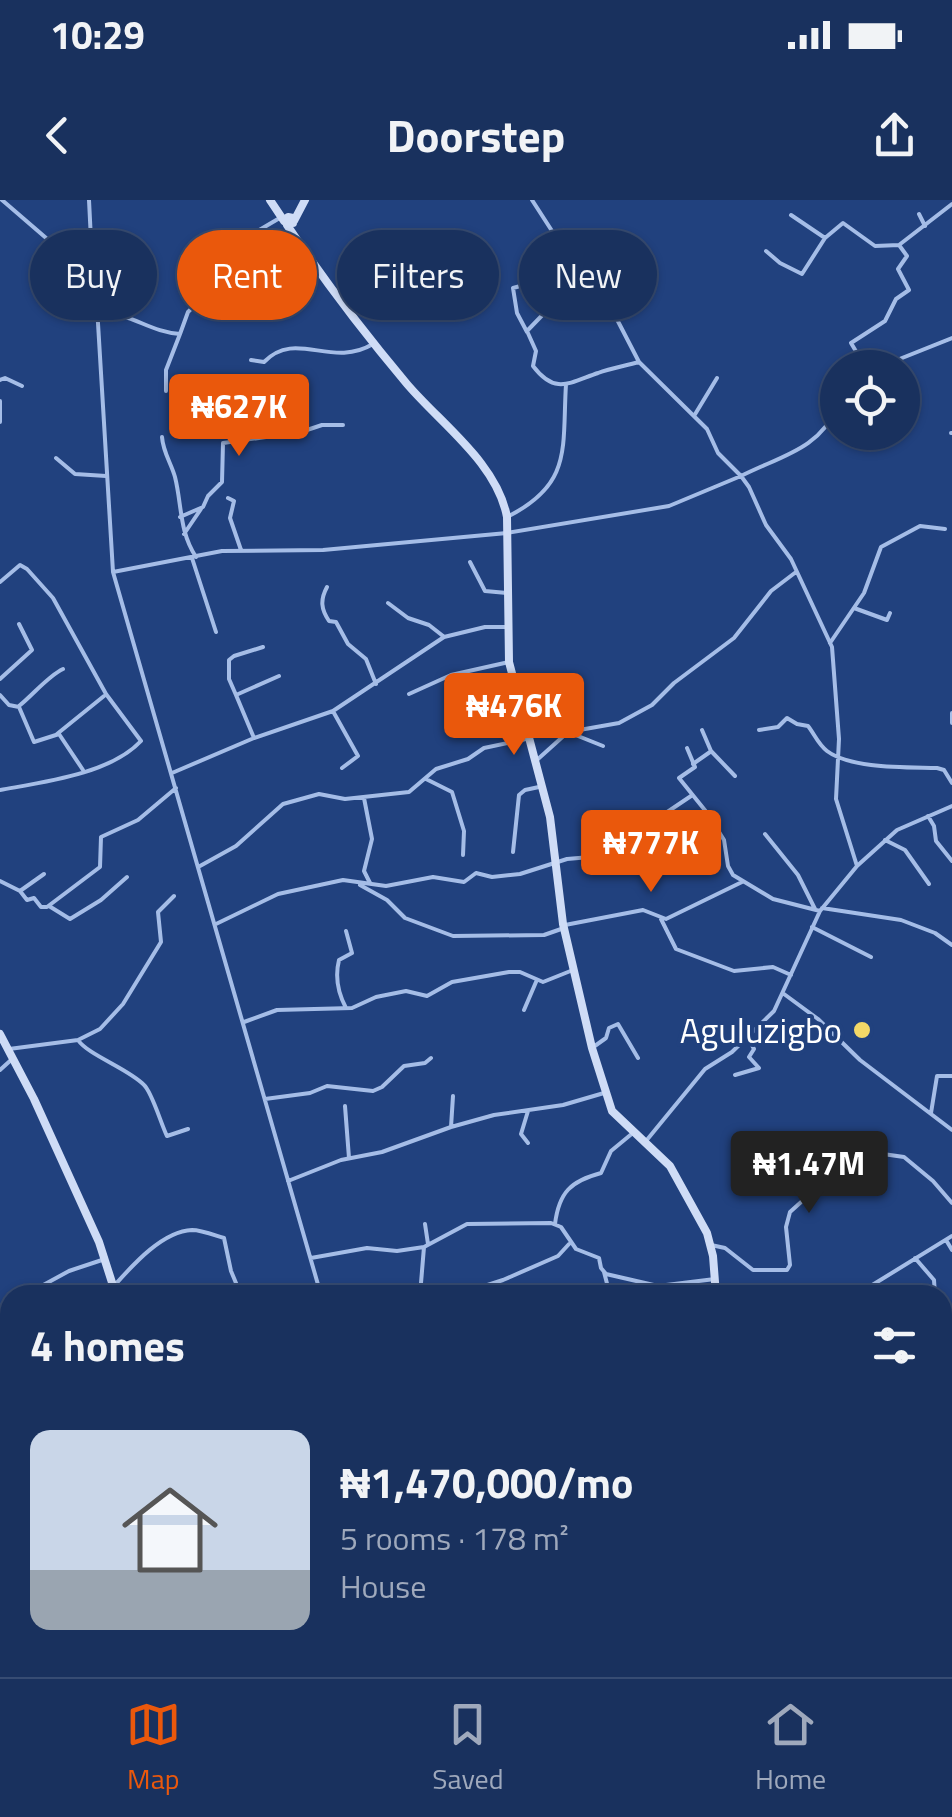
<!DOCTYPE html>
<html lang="en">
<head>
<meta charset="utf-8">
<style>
	:root { --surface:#19315e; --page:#223964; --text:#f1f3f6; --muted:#9fa9bc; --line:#374c73; --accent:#ea580c }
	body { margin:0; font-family:"Titillium Web",sans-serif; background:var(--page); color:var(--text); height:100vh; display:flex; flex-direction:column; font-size:38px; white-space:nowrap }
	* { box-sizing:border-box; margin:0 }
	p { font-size:32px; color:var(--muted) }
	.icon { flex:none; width:55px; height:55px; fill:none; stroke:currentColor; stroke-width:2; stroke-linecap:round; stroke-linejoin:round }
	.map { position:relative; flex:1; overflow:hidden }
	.drawer { position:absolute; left:0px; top:1085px; width:952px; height:392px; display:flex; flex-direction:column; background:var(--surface); border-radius:30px 30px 0 0; box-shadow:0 2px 8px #0004,0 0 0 2px var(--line) }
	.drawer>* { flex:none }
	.top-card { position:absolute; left:30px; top:30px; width:892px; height:90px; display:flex; gap:20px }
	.buttons { position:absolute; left:820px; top:150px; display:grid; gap:20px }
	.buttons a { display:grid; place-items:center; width:100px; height:100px; border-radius:50%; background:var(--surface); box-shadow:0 2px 8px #0004,0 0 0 2px var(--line); font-size:50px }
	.price { position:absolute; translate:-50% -85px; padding:0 22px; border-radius:10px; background:var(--accent); color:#fff; font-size:32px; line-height:65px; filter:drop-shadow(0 2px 5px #0008) }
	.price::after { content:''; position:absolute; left:50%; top:60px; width:30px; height:22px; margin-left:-15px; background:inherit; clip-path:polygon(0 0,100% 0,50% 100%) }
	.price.on { background:#222; color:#fff }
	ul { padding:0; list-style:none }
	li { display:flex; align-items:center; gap:30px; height:250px; padding:0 30px }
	li span { display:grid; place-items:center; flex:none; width:280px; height:200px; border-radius:20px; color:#555 }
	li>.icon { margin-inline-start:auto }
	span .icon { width:120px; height:120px; fill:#fffc; stroke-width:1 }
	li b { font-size:42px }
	h2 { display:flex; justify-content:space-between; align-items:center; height:120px; padding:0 30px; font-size:42px }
	.chip { padding:0 35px; border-radius:45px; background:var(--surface); box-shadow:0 2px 8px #0004,0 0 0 2px var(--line); font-size:35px; line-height:90px }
	.chip.on { background:var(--accent); color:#fff }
	.status { display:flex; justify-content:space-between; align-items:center; height:70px; padding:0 50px; background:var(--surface); direction:ltr }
	.status svg { height:28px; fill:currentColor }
	header { display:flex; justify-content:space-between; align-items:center; height:130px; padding:0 30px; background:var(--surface); font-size:45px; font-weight:700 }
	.dock { display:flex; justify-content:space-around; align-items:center; height:140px; border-top:2px solid var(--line); background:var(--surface); font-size:28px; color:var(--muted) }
	.dock a { display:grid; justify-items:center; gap:5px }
	.dock .on { color:var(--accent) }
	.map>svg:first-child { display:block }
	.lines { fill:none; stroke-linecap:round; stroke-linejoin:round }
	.street { stroke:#a5bde7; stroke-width:4 }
	.secondary { stroke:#cfdcf6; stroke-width:8 }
	.poi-dot { fill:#f3d867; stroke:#21417e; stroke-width:4 }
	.labels { text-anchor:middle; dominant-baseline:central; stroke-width:8; stroke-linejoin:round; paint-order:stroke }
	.poi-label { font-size:35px; fill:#fff; stroke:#21417e; text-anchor:end }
</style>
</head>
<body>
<div class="status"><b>10:29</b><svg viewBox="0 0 49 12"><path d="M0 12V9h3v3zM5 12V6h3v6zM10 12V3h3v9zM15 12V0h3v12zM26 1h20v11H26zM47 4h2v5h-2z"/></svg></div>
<header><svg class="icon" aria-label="back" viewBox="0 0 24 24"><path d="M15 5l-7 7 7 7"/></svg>Doorstep<svg class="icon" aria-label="share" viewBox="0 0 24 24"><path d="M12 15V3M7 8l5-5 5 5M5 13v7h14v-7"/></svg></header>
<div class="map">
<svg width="952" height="1477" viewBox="0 0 952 1477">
	<rect width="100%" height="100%" fill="#21417e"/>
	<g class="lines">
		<path class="street" d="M 2,0 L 89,75 L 96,90 L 113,372 L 321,1095
			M 89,0 L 93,80
			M 532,0 L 563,48 L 577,60 L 608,102 L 639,162 L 707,229 L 718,253 L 741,276 C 780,256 819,250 838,206
			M 919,14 L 925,26
			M 791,15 L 825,38 L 843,23 L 875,46 L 899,45 L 952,4
			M 766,51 L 780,63 L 802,74 L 825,38
			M 584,72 L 527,131 L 536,151 L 533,166 C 555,195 569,183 598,173 C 611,168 625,166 639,162
			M 98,113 C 132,112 148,132 180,134 L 188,112 L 200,100 L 216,64 L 249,36 L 278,19
			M 527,132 L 517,113 L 513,88 L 582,69
			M 251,160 L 264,162 C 296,129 331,169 373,144
			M 866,168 L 851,143 L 885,121 L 896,99 L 909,90 L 898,69 L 907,56 L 899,45
			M 877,168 L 952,138
			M 0,180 L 5,178 L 22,186
			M 166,191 L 166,170 L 180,134
			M 0,201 L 0,222
			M 694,216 L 717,178
			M 951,233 L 952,233
			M 162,237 C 163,252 171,263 175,277 C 182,305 179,331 196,357
			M 56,258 L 75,274 L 106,276
			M 228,298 L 234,301 L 230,318 L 241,350
			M 180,317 L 203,307 L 208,296 L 222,282 L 223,243 L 301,232 L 322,225 L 343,225
			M 507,317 C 573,284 562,248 566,184
			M 184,334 L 201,309
			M 192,358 L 216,432
			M 470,362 L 485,391 L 507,393
			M 113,372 L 222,351 L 323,350 L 507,333 L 669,306 L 741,276 L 749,287 L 766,325 L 791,359 L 832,447 L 839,539 L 836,599 L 857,666 L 820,711 L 774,811 L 732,852 L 705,869 L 646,941
			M 0,382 L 20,365 L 27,369 L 53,398 L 106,494 L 141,541 C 110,574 44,582 0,590
			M 327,387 C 320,400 321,409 329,421 L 336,422 L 348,444 L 366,459 L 376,484
			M 388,403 L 408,418 L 429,425 L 443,436
			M 854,408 L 887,420 L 890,413
			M 830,443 L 864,393 L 881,347 L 920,326 L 945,329
			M 0,479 L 32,450 L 19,424
			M 409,494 L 451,475 L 509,462
			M 0,495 L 9,505 L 19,507 L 34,542 L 59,534 L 83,570
			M 236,495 L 229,479 L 229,460 L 234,456 L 263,447
			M 19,506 C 33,495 48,476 63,469
			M 334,513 L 358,556 L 342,568
			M 952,513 L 952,523
			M 702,530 L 711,551 L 735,576
			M 759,530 L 778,527 L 787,518 L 797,524 L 808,526 C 815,535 818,544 827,551 C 851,569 908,567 937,568 L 944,570 L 952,583
			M 568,532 L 603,546
			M 57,534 L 104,496
			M 254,538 L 236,495 L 279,476
			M 687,548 L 695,567 L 679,578 L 708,614 L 724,640 L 728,666 L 733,675 L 773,699 L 820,711
			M 538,559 L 568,532 L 619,523 L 652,505 L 674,483 L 734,438 L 771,391 L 796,372
			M 693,564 L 710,552
			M 172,573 L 254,538 L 333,511 L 444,437 L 485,427 L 506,427
			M 426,579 L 452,592 L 464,631 L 463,655
			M 364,598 L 372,639 L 364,671 L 370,683
			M 928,616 L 934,626 L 936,641 L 952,661
			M 653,621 L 689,641
			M 765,634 L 798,675 L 815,709
			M 885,640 L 905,650 L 929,684
			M 513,652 L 519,595 L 525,590 L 539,587
			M 200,666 L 236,646 L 283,604 L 319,594 L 345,599 L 409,592 L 436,569 L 468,559 L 484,548 L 526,539
			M 857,666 L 897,630 L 952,606
			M 0,681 L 20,691 L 44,674
			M 360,685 L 387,700 L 405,718 L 453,736 L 544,735 L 564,728
			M 20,691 L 27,700 L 34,698 L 41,707 L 47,707 L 100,667 L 101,637 L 138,620 L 176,588
			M 49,706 L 70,719 L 101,700 L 127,677
			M 822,708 L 901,720 L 935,733 L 952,745
			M 661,719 L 676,749 L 734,771 L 773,767 L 791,775
			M 216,724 L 278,694 L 343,680 L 386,686 L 433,677 L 464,682 L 476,673 L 492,677 L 520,674 L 567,659 L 602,656 L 691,596
			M 565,725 L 643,710 L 666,719 L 742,682
			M 812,727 L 871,757
			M 784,794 L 818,819 L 860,860 L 952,930
			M 346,808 C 338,793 335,776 339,760 L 352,753 L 346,731
			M 524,810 L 536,782
			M 244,822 L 277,810 L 352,808 L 376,797 L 406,791 L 427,796 L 452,782 L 509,772 L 520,772 L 543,782 L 573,770
			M 78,840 C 88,855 129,869 144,885 C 152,892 161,924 167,936 L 188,929
			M 592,848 L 606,838 L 609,828 L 618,824 L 638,858
			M 9,849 L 78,840 L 100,829 L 123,804 L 161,742 L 158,712 L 174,696
			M 0,870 L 11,860
			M 735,875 L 759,868 L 749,857 L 754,849 L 748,838
			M 265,899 L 310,893 L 327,886 L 373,891 L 382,887 L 404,866 L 425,863 L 431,858
			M 345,906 L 349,958
			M 528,911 L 521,934 L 528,943
			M 931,913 L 937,876 L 952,876
			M 451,927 L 453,896
			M 288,981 L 341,960 L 382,952 L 451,927 L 494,915 L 563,905 L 604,893
			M 425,1024 L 428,1044
			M 555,1024 C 559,992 571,981 601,973 L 611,951 L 634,932
			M 946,1040 L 952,1050
			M 711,1045 L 725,1048 L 753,1070 L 787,1070 L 790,1065 L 786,1027 L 790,1012 L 820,985 L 829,968 L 862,951 L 904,957 L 933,981 L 952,1003
			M 311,1058 L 367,1048 L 397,1051 L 424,1047 L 467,1024 L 551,1023 L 561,1027 L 576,1049 L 599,1058 L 601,1068 L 606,1074 L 658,1086 L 715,1079
			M 915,1058 L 934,1080 L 935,1095
			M 604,1072 L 610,1095
			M 113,1087 C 131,1067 162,1031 192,1030 C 201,1030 214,1035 224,1038 L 231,1071 L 241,1095
			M 457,1087 L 469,1091 L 503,1080 L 558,1056 L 569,1044
			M 25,1095 L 69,1071 L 102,1060
			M 420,1095 L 424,1047
			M 856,1095 L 952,1036
			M 0,1106 L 10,1103
			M 942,1179 L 952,1186
			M 0,1181 L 10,1176
			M 0,1193 L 10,1202
			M 0,1249 L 10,1261
			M 942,1278 L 952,1270
			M 942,1347 L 952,1342
			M 0,1374 L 8,1365 L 8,1357 L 2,1345 L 10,1325
			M 0,1398 L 10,1407
			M 942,1411 L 952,1412
			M 67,1468 L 80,1477
			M 173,1468 L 186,1477
			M 435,1468 L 442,1477
			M 730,1468 L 730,1477
			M 142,1477 L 162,1468
			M 446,1477 L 452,1468
			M 511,1477 L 512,1473 L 518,1471 L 561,1477
			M 576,1477 L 597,1473 L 611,1477
			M 639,1477 L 639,1468
			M 809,1477 L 827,1468"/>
		<path class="secondary" d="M 270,0 L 284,21
			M 294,21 L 305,0
			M 287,25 C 323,79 365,134 407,184 C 441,224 497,263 507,317 L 509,462 L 550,617 L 563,724 L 592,848 L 612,911 L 670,966 L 707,1033 L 713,1056 L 716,1095
			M 288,25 L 285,21 L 288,17 L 293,18 L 293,23
			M 0,834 L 34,899 L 99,1042 L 116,1095
			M 353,1468 L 414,1477
			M 861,1468 L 865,1477"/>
	</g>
	<circle class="poi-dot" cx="862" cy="830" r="10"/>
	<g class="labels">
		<g class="poi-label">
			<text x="842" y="830">Aguluzigbo</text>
		</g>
	</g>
</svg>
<div class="buttons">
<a><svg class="icon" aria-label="locate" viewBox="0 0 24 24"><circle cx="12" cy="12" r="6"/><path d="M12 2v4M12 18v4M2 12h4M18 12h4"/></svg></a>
</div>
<b class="price" style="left:239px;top:259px">₦627K</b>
<b class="price" style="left:514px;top:558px">₦476K</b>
<b class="price" style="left:651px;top:695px">₦777K</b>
<b class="price on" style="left:809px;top:1016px">₦1.47M</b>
<div class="top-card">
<a class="chip">Buy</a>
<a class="chip on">Rent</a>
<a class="chip">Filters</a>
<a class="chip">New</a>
</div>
<section class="drawer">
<h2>4 homes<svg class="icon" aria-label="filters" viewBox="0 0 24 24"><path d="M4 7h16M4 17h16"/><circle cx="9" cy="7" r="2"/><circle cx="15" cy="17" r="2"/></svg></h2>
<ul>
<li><span style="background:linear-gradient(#c9d6e8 70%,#9aa5b1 0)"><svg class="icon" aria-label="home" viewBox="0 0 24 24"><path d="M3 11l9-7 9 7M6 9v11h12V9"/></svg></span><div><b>₦1,470,000/mo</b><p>5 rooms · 178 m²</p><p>House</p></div></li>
</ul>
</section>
</div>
<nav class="dock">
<a class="on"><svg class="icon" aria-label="map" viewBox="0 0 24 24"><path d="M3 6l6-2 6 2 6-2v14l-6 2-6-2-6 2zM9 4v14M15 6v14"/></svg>Map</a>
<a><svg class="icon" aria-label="saved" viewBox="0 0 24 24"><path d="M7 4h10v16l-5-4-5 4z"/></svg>Saved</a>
<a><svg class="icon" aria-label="home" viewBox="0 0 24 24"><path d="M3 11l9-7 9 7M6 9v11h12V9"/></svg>Home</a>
</nav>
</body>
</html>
